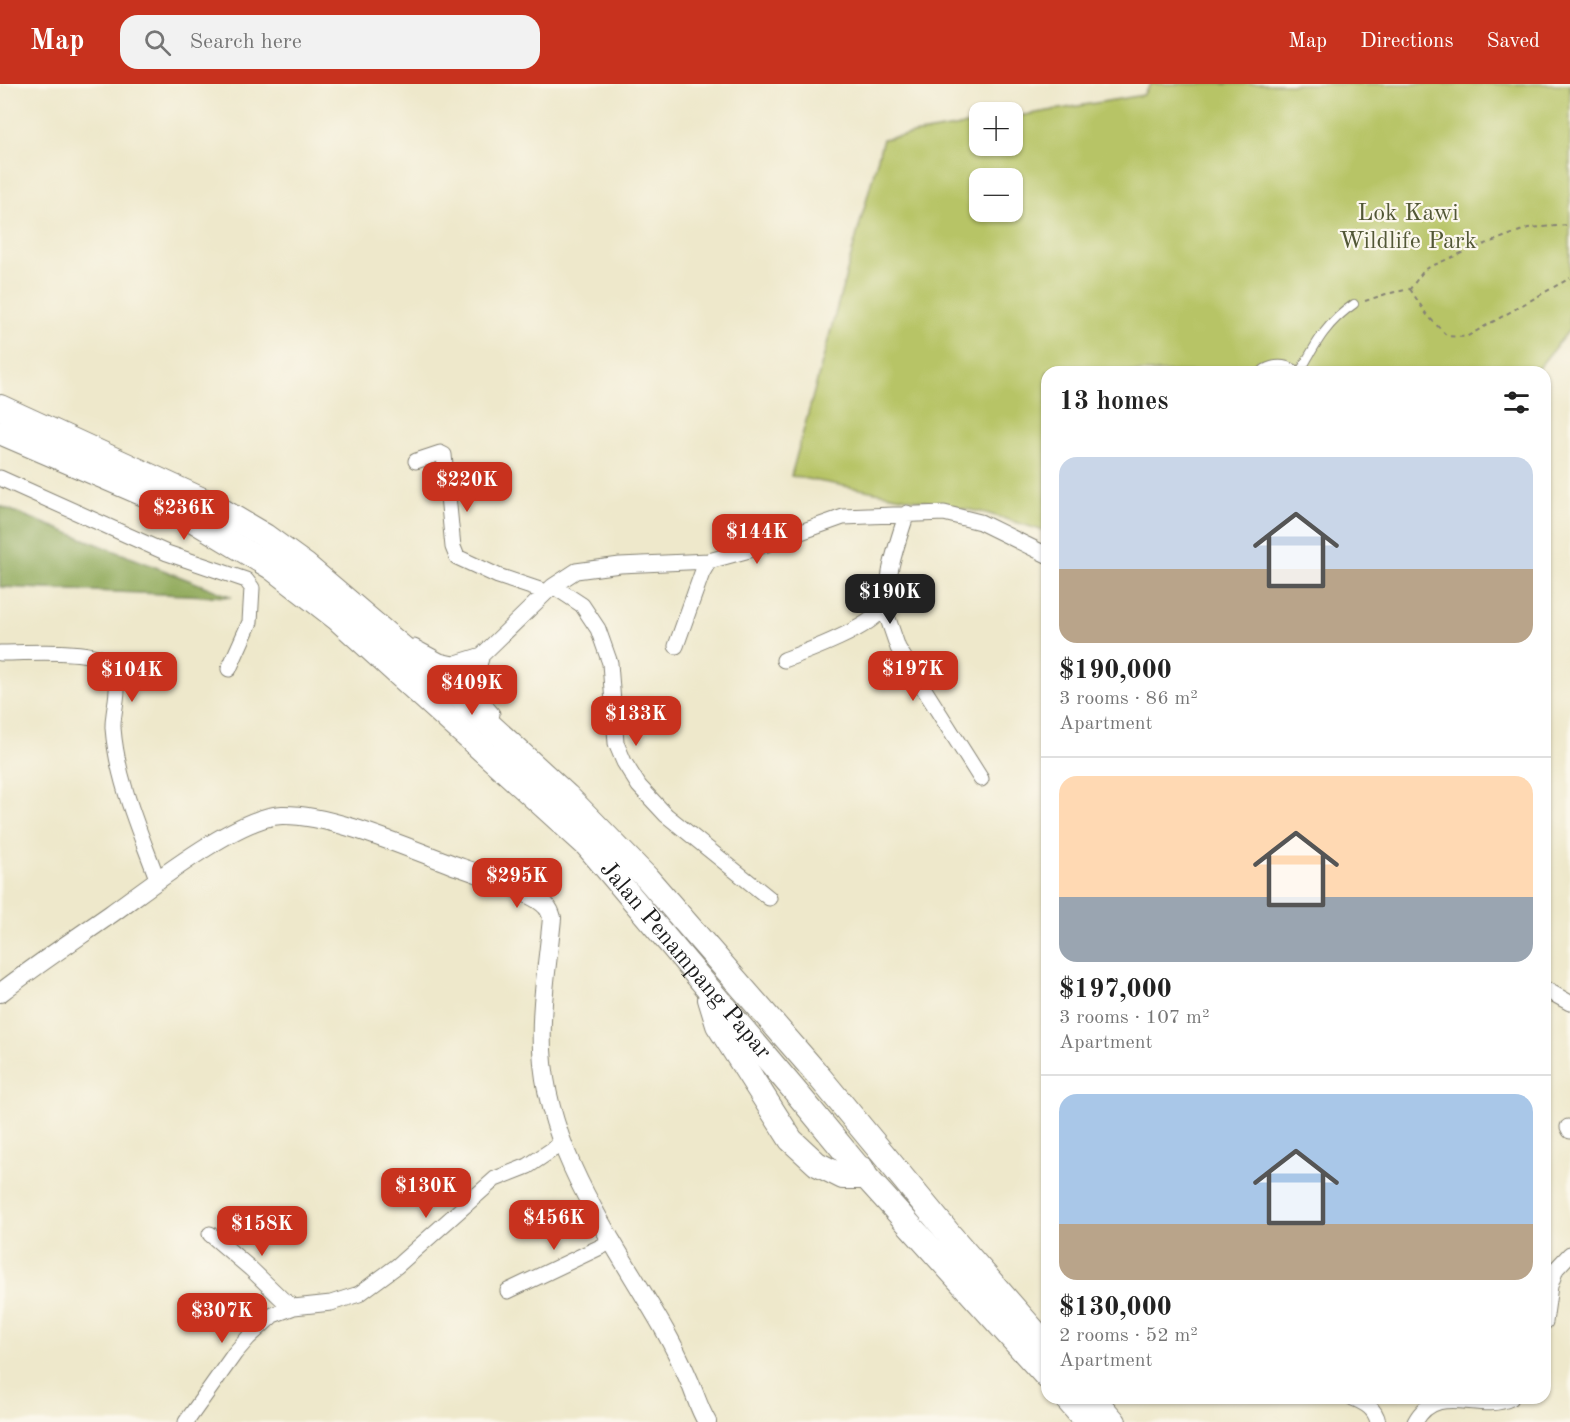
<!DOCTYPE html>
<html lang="en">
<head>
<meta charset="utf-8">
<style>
	:root { --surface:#fff; --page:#f2f2f2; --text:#222; --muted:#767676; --line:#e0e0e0; --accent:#c8321e }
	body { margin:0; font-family:"Old Standard TT",serif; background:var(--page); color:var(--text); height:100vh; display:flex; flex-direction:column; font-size:22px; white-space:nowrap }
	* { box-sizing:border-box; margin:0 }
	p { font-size:20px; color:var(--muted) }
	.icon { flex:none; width:33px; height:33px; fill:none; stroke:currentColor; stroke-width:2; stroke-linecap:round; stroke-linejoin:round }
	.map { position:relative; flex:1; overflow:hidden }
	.panel { position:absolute; left:1041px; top:282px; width:510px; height:1038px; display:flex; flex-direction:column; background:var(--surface); border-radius:18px; box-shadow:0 2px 4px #0004 }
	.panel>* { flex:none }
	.fabs { position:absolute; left:969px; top:18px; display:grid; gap:12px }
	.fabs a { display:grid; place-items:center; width:54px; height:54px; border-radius:12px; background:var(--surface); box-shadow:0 2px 4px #0004; font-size:30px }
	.price { position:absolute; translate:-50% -51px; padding:0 14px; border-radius:12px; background:var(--accent); color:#fff; font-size:20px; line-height:39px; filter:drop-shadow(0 2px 3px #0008) }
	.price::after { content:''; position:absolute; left:50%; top:36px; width:18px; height:14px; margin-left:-9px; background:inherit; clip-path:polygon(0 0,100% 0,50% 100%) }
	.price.active { background:#222; color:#fff }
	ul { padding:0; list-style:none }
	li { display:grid; align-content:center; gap:12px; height:318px; padding:0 18px }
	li+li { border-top:2px solid var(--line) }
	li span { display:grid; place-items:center; height:186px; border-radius:18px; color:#555 }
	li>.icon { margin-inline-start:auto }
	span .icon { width:108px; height:108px; fill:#fffc; stroke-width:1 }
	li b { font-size:26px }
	h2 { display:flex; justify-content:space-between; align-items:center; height:72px; padding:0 18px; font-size:26px }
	header { display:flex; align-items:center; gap:36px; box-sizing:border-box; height:84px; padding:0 30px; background:var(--accent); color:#fff }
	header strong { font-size:28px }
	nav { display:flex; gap:33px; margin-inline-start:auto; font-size:21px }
	.search { width:420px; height:54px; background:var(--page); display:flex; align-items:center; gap:15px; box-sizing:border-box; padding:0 21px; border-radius:18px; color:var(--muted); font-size:22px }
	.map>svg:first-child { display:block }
	.green { fill:#b7c466; stroke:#6a7041; stroke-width:1.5; fill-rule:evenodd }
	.forest { fill:#91aa5b; stroke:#56633c; stroke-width:1.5 }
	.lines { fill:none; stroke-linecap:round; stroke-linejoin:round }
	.service-casing { stroke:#858274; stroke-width:10 }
	.minor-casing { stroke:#858274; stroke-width:17 }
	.tertiary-casing { stroke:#858274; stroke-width:20 }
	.primary-casing { stroke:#858274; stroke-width:26 }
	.path { stroke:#858274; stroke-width:2; stroke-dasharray:4.5 4.5; stroke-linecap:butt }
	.service { stroke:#fff; stroke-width:8 }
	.minor { stroke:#fff; stroke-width:15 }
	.tertiary { stroke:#fff; stroke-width:18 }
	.primary { stroke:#fff; stroke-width:24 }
	.labels { text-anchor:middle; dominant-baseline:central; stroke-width:4.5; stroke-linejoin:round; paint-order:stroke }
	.park-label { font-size:24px; fill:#525736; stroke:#fbf7ec }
	.street-label { font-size:24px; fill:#1c1c1c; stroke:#fbf7ec }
</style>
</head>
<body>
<header>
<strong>Map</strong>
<div class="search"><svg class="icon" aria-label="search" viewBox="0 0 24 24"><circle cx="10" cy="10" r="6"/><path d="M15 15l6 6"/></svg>Search here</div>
<nav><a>Map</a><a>Directions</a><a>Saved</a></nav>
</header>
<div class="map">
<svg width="1570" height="1338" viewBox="0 0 1570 1338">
	<rect width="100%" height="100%" fill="#fbf7ec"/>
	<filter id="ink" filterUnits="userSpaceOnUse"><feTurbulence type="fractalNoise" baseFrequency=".0167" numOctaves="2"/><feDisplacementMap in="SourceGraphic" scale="12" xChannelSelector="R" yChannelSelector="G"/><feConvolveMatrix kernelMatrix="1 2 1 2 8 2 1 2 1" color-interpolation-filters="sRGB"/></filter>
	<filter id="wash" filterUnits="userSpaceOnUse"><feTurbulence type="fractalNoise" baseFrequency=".008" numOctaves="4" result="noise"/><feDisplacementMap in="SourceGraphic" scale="24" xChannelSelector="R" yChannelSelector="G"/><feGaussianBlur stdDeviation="1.35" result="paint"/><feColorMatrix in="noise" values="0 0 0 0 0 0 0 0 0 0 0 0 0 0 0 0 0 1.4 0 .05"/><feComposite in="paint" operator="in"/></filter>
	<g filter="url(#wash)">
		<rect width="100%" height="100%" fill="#eee8cb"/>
		<path class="green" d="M 1151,0 L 1570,0 L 1570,245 L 1535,288 L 1047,288 L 1047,448 L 986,429 L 791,392 L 883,55 L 979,39 L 980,62 L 1012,62 L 1013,33 L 1143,11 ZM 980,94 L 1012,94 L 1012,128 L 980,128 Z"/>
		<path class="forest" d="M 0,422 L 232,513 L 0,503 Z"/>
	</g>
	<g filter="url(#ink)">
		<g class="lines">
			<defs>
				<path id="service" d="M 1300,288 C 1316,259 1326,239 1354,220"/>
				<path id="minor" d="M 1266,288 C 1275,283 1284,283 1293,288
					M 416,377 L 440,369 L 444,371 L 453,463 L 457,473 L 498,492 L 546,508
					M 0,394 L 167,469 L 246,496 L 252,504 L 250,538 L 229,585
					M 553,502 L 582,521 L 598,545 L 610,579 L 616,659 L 624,678 L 639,702 L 666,731 L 769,814
					M 884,523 L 898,564 L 981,695
					M 676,562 L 702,489 L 709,477
					M 414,563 L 440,577 L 453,580 L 482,571 L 553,502 L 576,487 L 620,481 L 709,477 L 753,465 L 843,433 L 944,429 L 980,438 L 1047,471
					M 0,569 C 24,569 85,565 104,576 C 128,590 112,622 113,644 C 117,697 140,748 158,797
					M 482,571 C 473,602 469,604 492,630
					M 784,576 C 808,567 869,545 883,524 C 889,514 888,495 891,483 C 895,465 901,447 907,429
					M 1545,905 L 1570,919
					M 1568,1043 L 1570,1047
					M 210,1150 L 251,1185 L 282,1215 L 294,1223
					M 508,1207 L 613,1157
					M 1545,1238 L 1550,1202 L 1556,1185 L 1570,1170
					M 1353,1314 C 1365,1319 1375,1324 1378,1338
					M 186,1338 L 235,1269 L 248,1254 L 273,1231 L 294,1223 L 331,1219 L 359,1210 L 397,1182 L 495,1095 L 528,1082 L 562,1059
					M 1415,1338 C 1437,1297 1479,1330 1511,1314"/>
				<path id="tertiary" d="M 0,909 C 36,881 74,856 111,830 C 149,803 238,732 282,731 C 331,730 405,763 451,780 C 473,788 532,807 546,822 C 549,825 551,830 552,834 C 548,878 540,921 542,966 C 547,1071 615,1158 665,1247 C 674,1263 682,1280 689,1296 C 695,1310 699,1325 707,1338"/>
				<g id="primary">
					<path d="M 0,323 L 209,419 L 265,452 L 305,481 L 446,601 L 567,712 L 647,794 L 812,984 L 950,1151 L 1047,1262"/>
					<path id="s1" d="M 0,348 L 165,419 L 271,483 L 338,535 L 587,761 L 800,1013 L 866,1093 L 1047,1293"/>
					<path d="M 710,915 L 718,941 L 791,1056 L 817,1080 L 843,1093 L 866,1093 L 862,1085"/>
					<path d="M 1066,1314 L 1087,1338"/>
					<path d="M 1093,1314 L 1114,1338"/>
				</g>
			</defs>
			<use href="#service" class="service-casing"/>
			<use href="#minor" class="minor-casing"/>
			<use href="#tertiary" class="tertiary-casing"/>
			<use href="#primary" class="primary-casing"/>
			<path class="path" d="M 1410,205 L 1427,231 L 1447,252 L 1466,253 L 1570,194
				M 1365,217 L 1386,210 L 1410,205 L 1425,185 L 1464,168 L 1528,144 L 1570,141"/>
			<use href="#service" class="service"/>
			<use href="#minor" class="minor"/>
			<use href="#tertiary" class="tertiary"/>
			<use href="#primary" class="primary"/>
		</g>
	</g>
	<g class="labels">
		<g class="park-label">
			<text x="1408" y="130">Lok Kawi<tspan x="1408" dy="28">Wildlife Park</tspan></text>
		</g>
		<g class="street-label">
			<text stroke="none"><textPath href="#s1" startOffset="876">Jalan Penampang Papar</textPath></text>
		</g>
	</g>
</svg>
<div class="fabs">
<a>+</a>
<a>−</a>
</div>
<b class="price" style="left:467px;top:429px">$220K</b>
<b class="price" style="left:184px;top:457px">$236K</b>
<b class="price" style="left:757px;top:481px">$144K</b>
<b class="price active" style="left:890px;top:541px">$190K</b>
<b class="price" style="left:913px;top:618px">$197K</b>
<b class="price" style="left:132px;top:619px">$104K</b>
<b class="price" style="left:472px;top:632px">$409K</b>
<b class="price" style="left:636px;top:663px">$133K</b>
<b class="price" style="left:517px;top:825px">$295K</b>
<b class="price" style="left:426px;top:1135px">$130K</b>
<b class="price" style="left:554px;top:1167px">$456K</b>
<b class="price" style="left:262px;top:1173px">$158K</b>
<b class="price" style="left:222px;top:1260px">$307K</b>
<section class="panel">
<h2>13 homes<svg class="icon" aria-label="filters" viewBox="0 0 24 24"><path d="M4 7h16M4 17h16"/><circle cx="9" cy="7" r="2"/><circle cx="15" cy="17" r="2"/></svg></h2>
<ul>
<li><span style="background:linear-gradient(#c9d6e8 60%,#b9a48a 0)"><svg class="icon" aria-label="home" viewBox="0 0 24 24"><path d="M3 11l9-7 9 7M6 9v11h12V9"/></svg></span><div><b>$190,000</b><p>3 rooms · 86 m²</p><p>Apartment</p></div></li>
<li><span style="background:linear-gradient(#ffd9b3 65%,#9aa5b1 0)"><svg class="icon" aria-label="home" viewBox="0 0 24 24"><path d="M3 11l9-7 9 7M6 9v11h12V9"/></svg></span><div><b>$197,000</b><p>3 rooms · 107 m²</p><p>Apartment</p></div></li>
<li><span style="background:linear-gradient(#a9c7e8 70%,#b9a48a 0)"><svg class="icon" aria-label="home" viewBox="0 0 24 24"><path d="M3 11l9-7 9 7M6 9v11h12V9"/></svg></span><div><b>$130,000</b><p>2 rooms · 52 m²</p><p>Apartment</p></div></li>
</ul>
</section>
</div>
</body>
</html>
